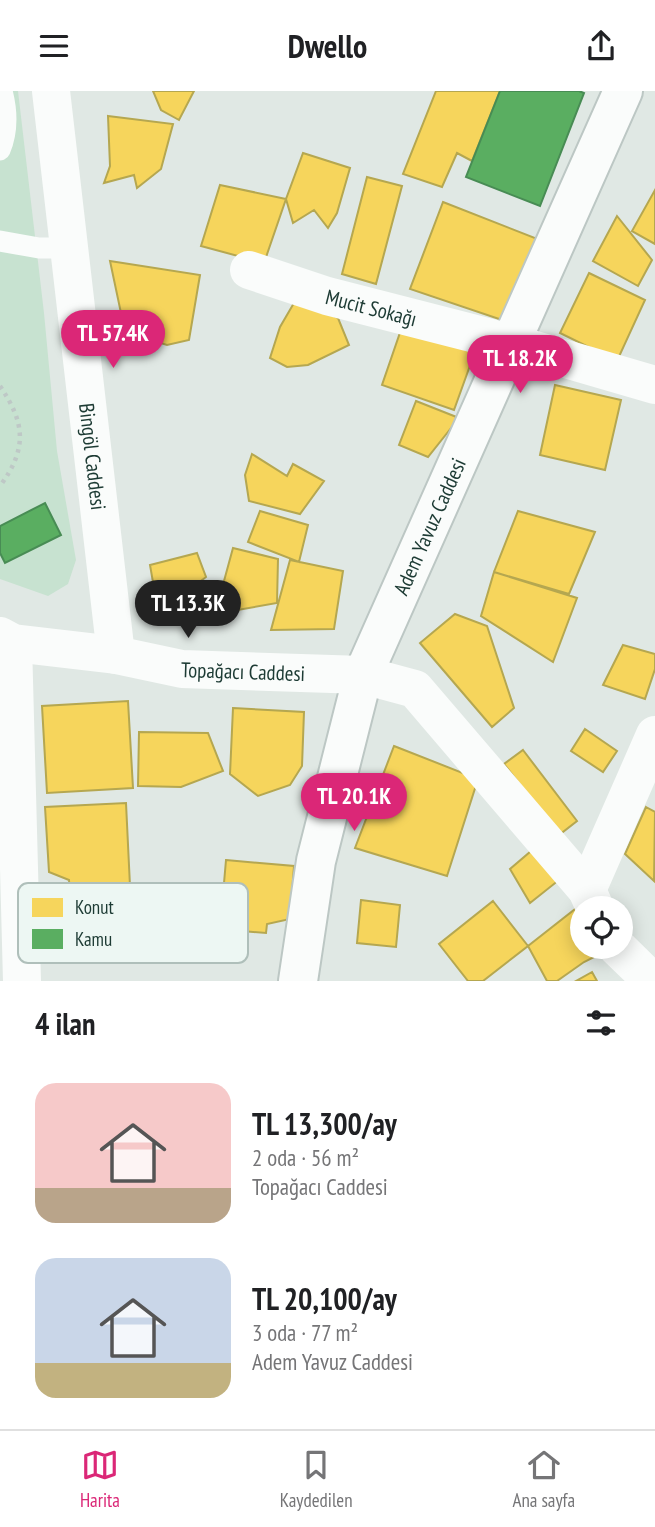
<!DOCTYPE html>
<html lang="tr">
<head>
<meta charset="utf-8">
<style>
	:root { --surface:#fff; --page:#f6f6f6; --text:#202124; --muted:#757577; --line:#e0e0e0; --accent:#db2777 }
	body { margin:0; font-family:"PT Sans Narrow",sans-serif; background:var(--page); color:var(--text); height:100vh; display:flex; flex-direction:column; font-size:26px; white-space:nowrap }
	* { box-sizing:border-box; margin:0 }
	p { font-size:23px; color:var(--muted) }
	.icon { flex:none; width:38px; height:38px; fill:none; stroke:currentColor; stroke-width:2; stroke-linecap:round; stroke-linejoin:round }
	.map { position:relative; height:890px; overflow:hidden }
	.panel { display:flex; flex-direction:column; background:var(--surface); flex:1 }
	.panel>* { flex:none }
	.fabs { position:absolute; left:570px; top:805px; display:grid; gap:14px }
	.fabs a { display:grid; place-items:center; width:63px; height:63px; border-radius:50%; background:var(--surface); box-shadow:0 4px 18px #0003; font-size:35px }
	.price { position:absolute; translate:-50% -60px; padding:0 16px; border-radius:24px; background:var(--accent); color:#fff; font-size:23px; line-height:46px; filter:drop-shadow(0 2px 4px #0008) }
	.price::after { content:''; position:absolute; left:50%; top:42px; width:21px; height:16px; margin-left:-10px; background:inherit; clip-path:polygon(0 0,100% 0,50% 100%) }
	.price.on { background:#222; color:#fff }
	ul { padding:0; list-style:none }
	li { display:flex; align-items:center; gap:21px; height:175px; padding:0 35px }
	li span { display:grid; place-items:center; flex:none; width:196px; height:140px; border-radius:21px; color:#555 }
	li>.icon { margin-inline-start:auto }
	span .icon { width:84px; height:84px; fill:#fffc; stroke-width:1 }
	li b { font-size:30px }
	h2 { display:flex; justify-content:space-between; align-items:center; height:84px; padding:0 35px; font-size:30px }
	header { display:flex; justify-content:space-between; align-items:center; height:91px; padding:0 35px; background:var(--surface); font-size:32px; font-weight:700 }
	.tab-bar { display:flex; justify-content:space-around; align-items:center; height:98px; border-top:2px solid var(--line); background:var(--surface); font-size:19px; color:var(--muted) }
	.tab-bar a { display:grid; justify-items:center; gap:4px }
	.tab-bar .on { color:var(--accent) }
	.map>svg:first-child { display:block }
	.green { fill:#c7e2d0 }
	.homes { fill:#f6d55c; stroke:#b5a750; stroke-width:2 }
	.public { fill:#5aae61; stroke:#488c54; stroke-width:2 }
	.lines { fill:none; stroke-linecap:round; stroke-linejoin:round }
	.secondary-casing { stroke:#bcc7c4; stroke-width:42 }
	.path { stroke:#bec8c6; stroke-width:4.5; stroke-dasharray:3.5 5; stroke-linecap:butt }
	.lane { stroke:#fafcfb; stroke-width:21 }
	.street { stroke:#fafcfb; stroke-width:38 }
	.secondary { stroke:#fafcfb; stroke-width:38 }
	.labels { text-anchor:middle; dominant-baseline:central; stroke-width:7; stroke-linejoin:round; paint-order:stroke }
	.street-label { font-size:21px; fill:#1d3b34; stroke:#edf7f3 }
	.key { fill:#edf7f3; stroke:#afbfba; stroke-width:2 }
	.key-label { font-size:19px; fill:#1d3b34 }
</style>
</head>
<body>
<header><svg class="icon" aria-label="menu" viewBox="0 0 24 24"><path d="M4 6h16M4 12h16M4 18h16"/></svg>Dwello<svg class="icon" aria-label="share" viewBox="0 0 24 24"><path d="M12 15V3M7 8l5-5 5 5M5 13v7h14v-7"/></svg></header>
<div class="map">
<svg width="655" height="890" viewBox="0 0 655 890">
	<rect width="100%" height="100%" fill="#e0e8e4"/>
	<path class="green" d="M 0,0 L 18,0 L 44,222 L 57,360 L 76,469 L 68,493 L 48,505 L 0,488 Z"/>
	<path class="homes" d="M 153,0 L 194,0 L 179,29 L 161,19 Z
		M 436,0 L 500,0 L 472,70 L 457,62 L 442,96 L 403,83 Z
		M 108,25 L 173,33 L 161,78 L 137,97 L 134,84 L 104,92 L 110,75 Z
		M 303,62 L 350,77 L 337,122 L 328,137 L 314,119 L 293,132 L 286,108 Z
		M 367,86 L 402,95 L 376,193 L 342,183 Z
		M 220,94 L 286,108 L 264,172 L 201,155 Z
		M 655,99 L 655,153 L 632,140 Z
		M 443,111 L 540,149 L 505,230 L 410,198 Z
		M 617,125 L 652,169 L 638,195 L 593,170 Z
		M 110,170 L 200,184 L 189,249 L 167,254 L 125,241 Z
		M 589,182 L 645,209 L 617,270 L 560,242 Z
		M 298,205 L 338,227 L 349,254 L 308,274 L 287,276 L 270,267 L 280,236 Z
		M 404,230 L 477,255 L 454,319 L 382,294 Z
		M 555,294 L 621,309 L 605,379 L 540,364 Z
		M 416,310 L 459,327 L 428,366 L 399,354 Z
		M 252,363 L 287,385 L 293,373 L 324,390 L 300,423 L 249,410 L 245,384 Z
		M 260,420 L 308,434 L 299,471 L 248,451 Z
		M 518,420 L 595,441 L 569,503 L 494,481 Z
		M 233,457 L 278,468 L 277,512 L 215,523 Z
		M 197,462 L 206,486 L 197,493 L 194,526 L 159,526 L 150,474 Z
		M 290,469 L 343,480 L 334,538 L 271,539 Z
		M 494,481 L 577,507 L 553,571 L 481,525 Z
		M 455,523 L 487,535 L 514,617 L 492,636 L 420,552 Z
		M 623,554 L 655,563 L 655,578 L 645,608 L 603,594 Z
		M 128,610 L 133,697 L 47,702 L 42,615 Z
		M 233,617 L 304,621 L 302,675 L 290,694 L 258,705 L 230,683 Z
		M 585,638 L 617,660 L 603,681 L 571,660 Z
		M 139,641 L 208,642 L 223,680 L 181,696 L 138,695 Z
		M 394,655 L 478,688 L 447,785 L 355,757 Z
		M 523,659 L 577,730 L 559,744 L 504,673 Z
		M 126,712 L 131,816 L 71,819 L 69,789 L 49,781 L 45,716 Z
		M 646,716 L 655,721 L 654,790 L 625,763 Z
		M 537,755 L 564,785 L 530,812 L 510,778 Z
		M 226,769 L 294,775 L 290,828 L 267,833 L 266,842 L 220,838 Z
		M 361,809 L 400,814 L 396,856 L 357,852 Z
		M 493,810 L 528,855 L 483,890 L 468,890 L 439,853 Z
		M 579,815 L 583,820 L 583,856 L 608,856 L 610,858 L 584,871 L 557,890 L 547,890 L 528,855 Z
		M 592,881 L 597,890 L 576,890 Z"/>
	<path class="public" d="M 500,0 L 579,0 L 584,2 L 540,115 L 466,86 Z
		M 45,412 L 61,444 L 5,472 L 0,462 L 0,435 Z"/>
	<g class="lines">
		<defs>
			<g id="secondary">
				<path id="s4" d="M 298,890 L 316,770 L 363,584 L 623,0"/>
			</g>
		</defs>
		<use href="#secondary" class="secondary-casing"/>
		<path class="path" d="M 0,295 C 25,332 28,357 0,395"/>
		<path class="lane" d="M 0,59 C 8,40 7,19 2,0
			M 0,150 L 39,157 L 69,157"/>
		<g class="street">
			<path id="s1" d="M 51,0 L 116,564"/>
			<path id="s2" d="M 249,179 L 327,205 L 511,252 L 655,294"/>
			<path id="s3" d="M 0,545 L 13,552 L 116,564 L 182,578 L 363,584 L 415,598 L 587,799 L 595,817"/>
			<path d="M 13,552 L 22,890"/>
			<path d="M 587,799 L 655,644"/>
			<path d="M 617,856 L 652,890"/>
		</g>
		<use href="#secondary" class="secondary"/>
	</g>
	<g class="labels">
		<g class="street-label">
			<text stroke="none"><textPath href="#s2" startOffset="128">Mucit Sokağı</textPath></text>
			<text stroke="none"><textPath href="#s1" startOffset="368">Bingöl Caddesi</textPath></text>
			<text stroke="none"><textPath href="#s4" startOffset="476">Adem Yavuz Caddesi</textPath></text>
			<text stroke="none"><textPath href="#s3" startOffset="247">Topağacı Caddesi</textPath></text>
		</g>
	</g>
	<rect x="18" y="792" width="230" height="80" rx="10" class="key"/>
	<rect x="32" y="807" width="31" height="19" fill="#f6d55c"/>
	<rect x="32" y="838" width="31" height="20" fill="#5aae61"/>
	<g class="key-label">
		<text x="75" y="823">Konut</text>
		<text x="75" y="855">Kamu</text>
	</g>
</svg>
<div class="fabs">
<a><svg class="icon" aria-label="locate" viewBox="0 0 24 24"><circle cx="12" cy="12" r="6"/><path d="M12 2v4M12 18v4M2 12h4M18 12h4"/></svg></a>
</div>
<b class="price" style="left:113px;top:279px">TL 57.4K</b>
<b class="price" style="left:520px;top:304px">TL 18.2K</b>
<b class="price on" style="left:188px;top:549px">TL 13.3K</b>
<b class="price" style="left:354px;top:742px">TL 20.1K</b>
</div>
<section class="panel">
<h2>4 ilan<svg class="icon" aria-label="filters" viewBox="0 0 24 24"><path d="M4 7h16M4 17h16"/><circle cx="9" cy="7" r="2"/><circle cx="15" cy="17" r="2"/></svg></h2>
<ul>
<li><span style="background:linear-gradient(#f6c9c9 75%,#b9a48a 0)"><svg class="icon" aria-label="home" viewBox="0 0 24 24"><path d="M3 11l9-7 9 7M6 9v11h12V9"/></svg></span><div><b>TL 13,300/ay</b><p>2 oda · 56 m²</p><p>Topağacı Caddesi</p></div></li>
<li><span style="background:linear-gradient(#c9d6e8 75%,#c2b280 0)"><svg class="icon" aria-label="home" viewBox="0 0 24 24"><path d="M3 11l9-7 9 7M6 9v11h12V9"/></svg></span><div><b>TL 20,100/ay</b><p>3 oda · 77 m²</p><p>Adem Yavuz Caddesi</p></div></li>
</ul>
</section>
<nav class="tab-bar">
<a class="on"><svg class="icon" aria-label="map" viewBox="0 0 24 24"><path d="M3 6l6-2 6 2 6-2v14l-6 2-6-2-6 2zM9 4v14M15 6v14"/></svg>Harita</a>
<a><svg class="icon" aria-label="saved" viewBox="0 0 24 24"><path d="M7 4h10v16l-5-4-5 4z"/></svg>Kaydedilen</a>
<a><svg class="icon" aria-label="home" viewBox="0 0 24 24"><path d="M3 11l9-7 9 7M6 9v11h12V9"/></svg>Ana sayfa</a>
</nav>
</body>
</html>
